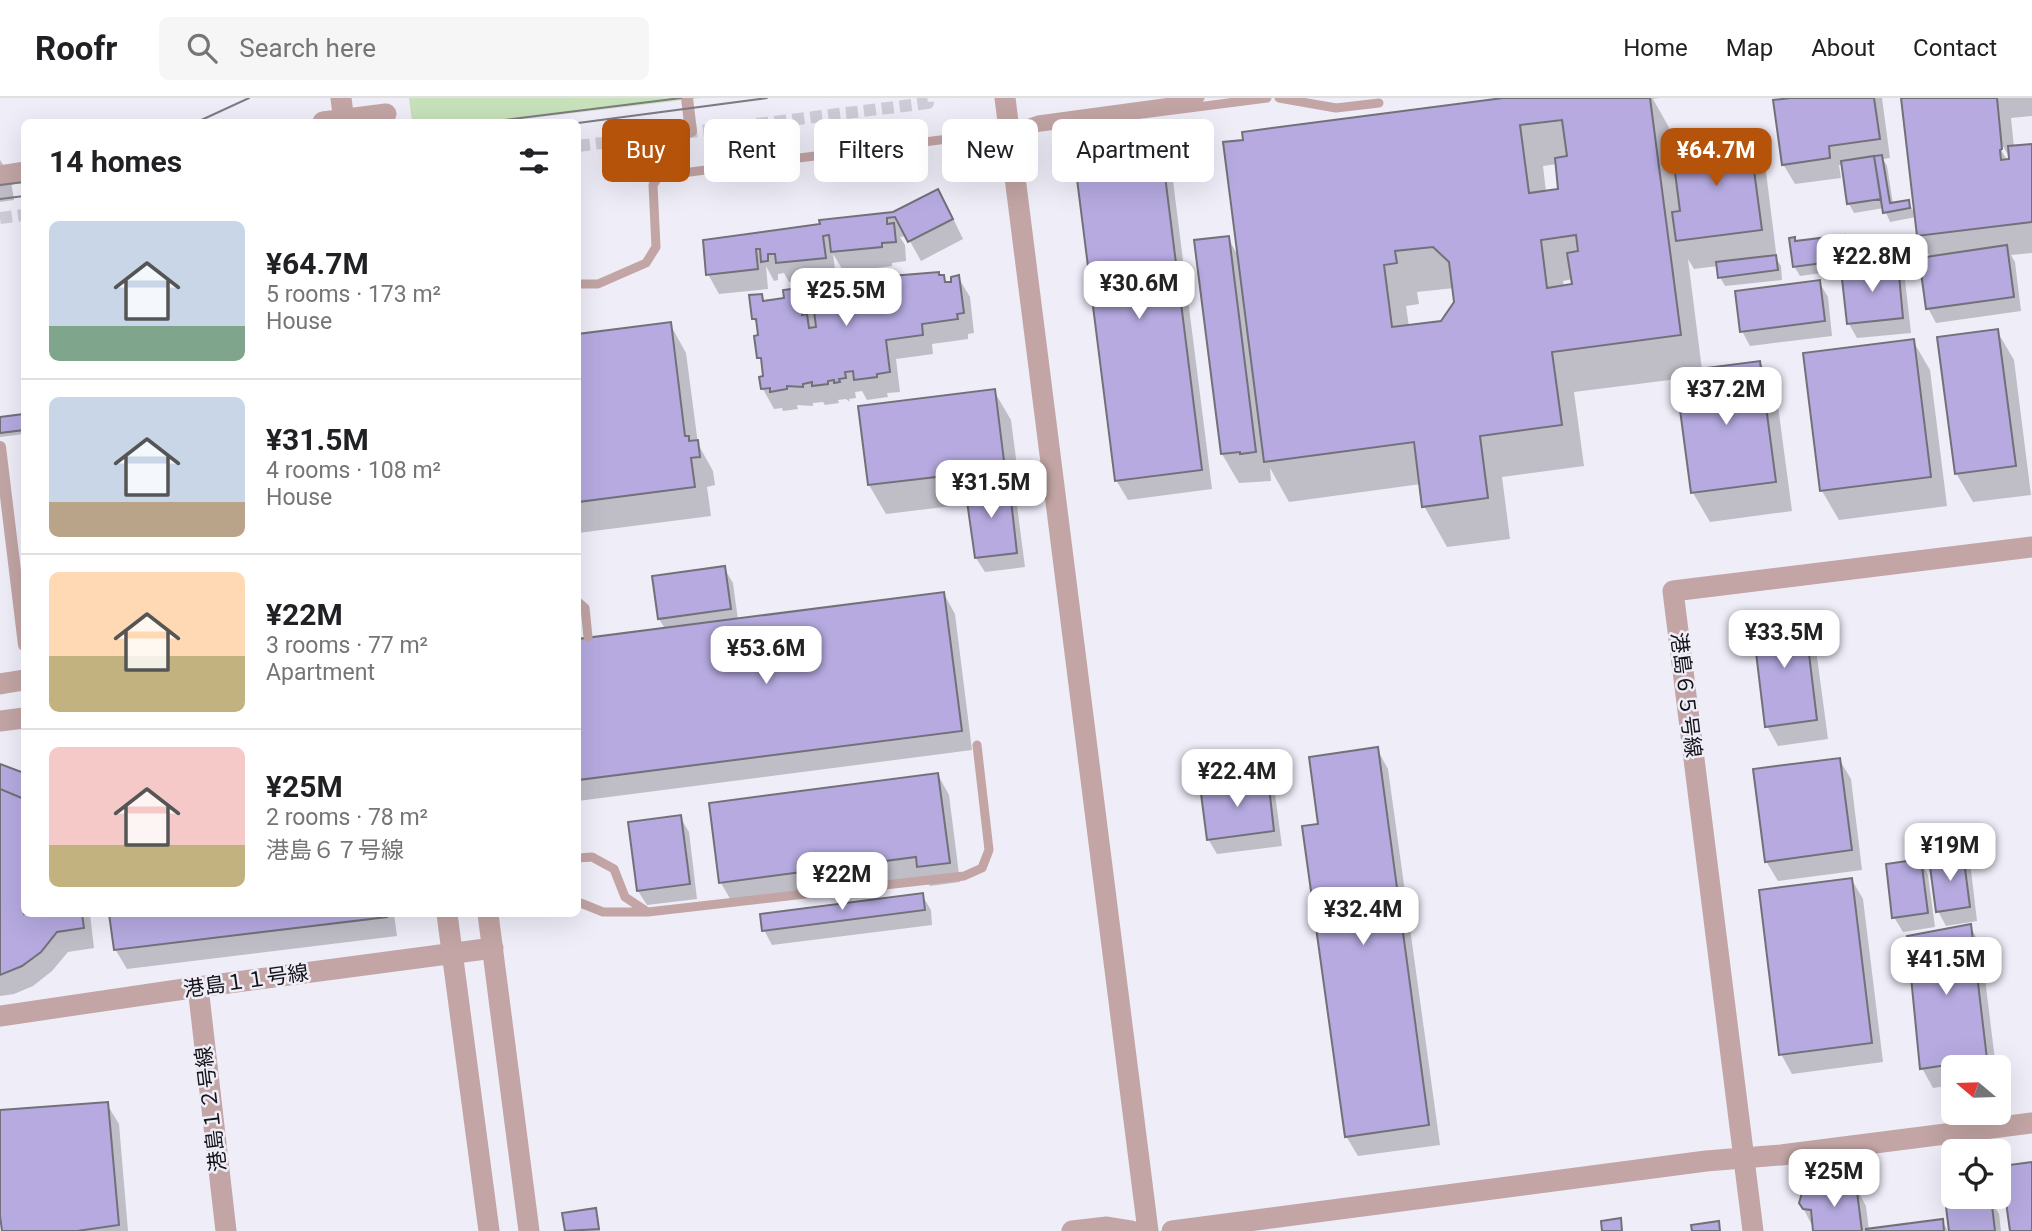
<!DOCTYPE html>
<html lang="en">
<head>
<meta charset="utf-8">
<style>
	:root { --surface:#fff; --page:#f6f6f6; --text:#202124; --muted:#757577; --line:#e0e0e0; --accent:#b45309 }
	body { margin:0; font-family:Roboto,"Noto Sans JP",sans-serif; background:var(--page); color:var(--text); height:100vh; display:flex; flex-direction:column; font-size:26px; white-space:nowrap }
	* { box-sizing:border-box; margin:0 }
	p { font-size:23px; color:var(--muted) }
	.icon { flex:none; width:38px; height:38px; fill:none; stroke:currentColor; stroke-width:2; stroke-linecap:round; stroke-linejoin:round }
	.map { position:relative; flex:1; overflow:hidden }
	.panel { position:absolute; left:21px; top:21px; width:560px; height:798px; display:flex; flex-direction:column; background:var(--surface); border-radius:10px; box-shadow:0 7px 28px #0002 }
	.panel>* { flex:none }
	.top-card { position:absolute; left:602px; top:21px; width:665px; height:63px; display:flex; gap:14px }
	.needle { width:46px; rotate:289deg }
	.controls { position:absolute; left:1941px; top:957px; display:grid; gap:14px }
	.controls a { display:grid; place-items:center; width:70px; height:70px; border-radius:10px; background:var(--surface); box-shadow:0 7px 28px #0002; font-size:35px }
	.price { position:absolute; translate:-50% -60px; padding:0 16px; border-radius:14px; background:#fff; color:#222; font-size:23px; line-height:46px; filter:drop-shadow(0 2px 4px #0008) }
	.price::after { content:''; position:absolute; left:50%; top:42px; width:21px; height:16px; margin-left:-10px; background:inherit; clip-path:polygon(0 0,100% 0,50% 100%) }
	.price.current { background:var(--accent); color:#fff }
	ul { padding:0; list-style:none }
	li { display:flex; align-items:center; gap:21px; height:175px; padding:0 28px }
	li+li { border-top:2px solid var(--line) }
	li span { display:grid; place-items:center; flex:none; width:196px; height:140px; border-radius:10px; color:#555 }
	li>.icon { margin-inline-start:auto }
	span .icon { width:84px; height:84px; fill:#fffc; stroke-width:1 }
	li b { font-size:30px }
	h2 { display:flex; justify-content:space-between; align-items:center; height:84px; padding:0 28px; font-size:30px }
	.pill { padding:0 24px; border-radius:10px; background:var(--surface); box-shadow:0 7px 28px #0002; font-size:24px; line-height:63px }
	.pill.current { background:var(--accent); color:#fff }
	header { display:flex; align-items:center; gap:42px; box-sizing:border-box; height:98px; padding:0 35px; background:var(--surface); border-bottom:2px solid var(--line) }
	header strong { font-size:33px }
	nav { display:flex; gap:38px; margin-inline-start:auto; font-size:24px }
	.search { width:490px; height:63px; background:var(--page); display:flex; align-items:center; gap:18px; box-sizing:border-box; padding:0 24px; border-radius:10px; color:var(--muted); font-size:26px }
	.map>svg:first-child { display:block }
	.green { fill:#c7e1bb }
	.shadow { fill:#0003; fill-rule:evenodd }
	.building { fill:#b6aae0; stroke:#727079; stroke-width:2; fill-rule:evenodd }
	.lines { fill:none; stroke-linecap:round; stroke-linejoin:round }
	.pedestrian-tunnel { stroke:#ceccd6; stroke-width:12; stroke-dasharray:12 6; stroke-linecap:butt }
	.service { stroke:#c2a5a4; stroke-width:9 }
	.pedestrian { stroke:#c2a5a4; stroke-width:12 }
	.tertiary { stroke:#c2a5a4; stroke-width:21 }
	.tram { stroke:#7d7b83; stroke-width:2 }
	.labels { text-anchor:middle; dominant-baseline:central; stroke-width:5; stroke-linejoin:round; paint-order:stroke }
	.street-label { font-size:21px; fill:#141317; stroke:#efedf8 }
</style>
</head>
<body>
<header>
<strong>Roofr</strong>
<div class="search"><svg class="icon" aria-label="search" viewBox="0 0 24 24"><circle cx="10" cy="10" r="6"/><path d="M15 15l6 6"/></svg>Search here</div>
<nav><a>Home</a><a>Map</a><a>About</a><a>Contact</a></nav>
</header>
<div class="map">
<svg width="2032" height="1133" viewBox="0 0 2032 1133">
	<rect width="100%" height="100%" fill="#efedf8"/>
	<path class="green" d="M 409,0 L 701,0 L 497,24 L 412,24 Z"/>
	<path class="shadow" d="M 1516,0 L 1659,0 L 1653,1 L 1671,33 L 1674,53 L 1748,37 L 1765,66 L 1777,162 L 1781,168 L 1782,182 L 1725,188 L 1720,179 L 1718,168 L 1694,171 L 1688,161 L 1702,272 L 1760,264 L 1776,293 L 1792,413 L 1710,424 L 1693,395 L 1678,281 L 1574,294 L 1584,368 L 1502,379 L 1510,441 L 1447,449 L 1424,408 L 1421,386 L 1289,404 L 1270,370 L 1271,383 L 1239,385 L 1222,356 L 1228,140 L 1240,161 ZM 1557,66 L 1560,92 L 1546,94 L 1543,68 ZM 1573,181 L 1574,188 L 1564,189 L 1563,183 ZM 1454,190 L 1456,205 L 1442,225 L 1409,229 L 1406,208 L 1419,206 L 1417,194 Z
		M 1805,0 L 1882,0 L 1890,60 L 1883,61 L 1887,68 L 1893,106 L 1908,103 L 1916,118 L 1903,6 L 1900,0 L 2032,0 L 2032,18 L 2011,20 L 2014,49 L 2032,47 L 2032,155 L 2011,157 L 2015,164 L 2021,213 L 1936,225 L 1928,210 L 1931,160 L 1918,137 L 1916,119 L 1890,124 L 1884,110 L 1854,115 L 1849,106 L 1843,67 L 1839,67 L 1841,80 L 1795,86 L 1783,66 ZM 2000,43 L 2011,62 L 2007,62 L 1997,45 Z
		M 0,62 L 10,77 L 14,102 L 0,104 Z
		M 1162,64 L 1173,83 L 1212,391 L 1128,402 L 1116,382 Z
		M 949,112 L 963,141 L 921,163 L 907,138 L 900,139 L 905,147 L 906,163 L 892,165 L 892,168 L 844,174 L 833,156 L 836,179 L 789,184 L 784,175 L 778,176 L 778,182 L 774,183 L 766,168 L 768,191 L 719,196 L 708,176 L 705,144 Z
		M 1844,139 L 1846,143 L 1850,143 L 1856,152 L 1858,172 L 1897,168 L 1905,182 L 1911,235 L 1857,240 L 1849,226 L 1843,172 L 1800,178 L 1794,168 Z
		M 940,179 L 943,179 L 947,186 L 953,185 L 958,179 L 970,199 L 974,235 L 968,236 L 968,241 L 932,246 L 933,256 L 896,261 L 900,294 L 887,295 L 888,299 L 867,302 L 862,293 L 855,294 L 856,300 L 849,301 L 850,304 L 846,301 L 838,302 L 839,305 L 825,307 L 823,304 L 813,305 L 813,308 L 797,307 L 798,311 L 783,313 L 782,310 L 774,311 L 763,291 L 761,280 L 765,280 L 764,268 L 759,259 L 759,230 L 754,221 L 761,198 L 765,204 L 786,201 L 805,191 L 815,208 L 821,190 L 835,214 L 852,187 L 862,204 L 866,204 L 861,196 L 883,180 L 895,201 Z
		M 1819,184 L 1828,199 L 1832,238 L 1750,248 L 1742,233 Z
		M 670,226 L 686,255 L 698,346 L 713,373 L 715,387 L 707,389 L 711,418 L 578,435 L 578,238 ZM 699,357 L 699,360 L 683,363 Z
		M 1997,233 L 2014,262 L 2031,397 L 1973,404 L 1956,375 Z
		M 1913,243 L 1930,272 L 1947,408 L 1839,422 L 1822,393 Z
		M 994,293 L 1011,322 L 1021,399 L 1016,400 L 1025,469 L 985,474 L 976,460 L 969,406 L 886,416 L 869,387 Z
		M 24,317 L 24,336 L 0,339 L 0,321 Z
		M 724,470 L 733,485 L 738,522 L 944,496 L 955,516 L 972,652 L 578,703 L 578,543 L 666,532 L 659,521 Z
		M 1793,518 L 1798,525 L 1804,525 L 1815,544 L 1828,641 L 1778,648 L 1767,628 Z
		M 1377,651 L 1388,671 L 1440,1047 L 1358,1058 L 1346,1038 Z
		M 1839,661 L 1851,681 L 1862,772 L 1778,783 L 1766,763 Z
		M 0,668 L 24,677 L 24,816 L 90,816 L 94,850 L 68,854 L 52,873 L 33,888 L 14,896 L 0,898 Z
		M 938,677 L 949,697 L 960,784 L 930,788 L 925,779 L 732,804 L 721,785 Z
		M 1267,682 L 1275,696 L 1282,748 L 1217,756 L 1208,741 Z
		M 680,719 L 689,734 L 697,801 L 647,807 L 638,793 Z
		M 1962,757 L 1971,772 L 1977,823 L 1946,828 L 1938,813 Z
		M 1920,763 L 1928,777 L 1935,829 L 1903,834 L 1894,819 Z
		M 1852,782 L 1863,801 L 1883,964 L 1792,976 L 1781,956 Z
		M 922,797 L 931,812 L 932,827 L 772,847 L 764,832 Z
		M 111,816 L 394,816 L 397,838 L 127,871 L 115,851 Z
		M 1970,828 L 1981,848 L 1996,970 L 1953,970 L 1953,987 L 1933,990 L 1922,970 Z
		M 107,1006 L 119,1026 L 128,1133 L 4,1133 L 0,1106 L 0,1014 Z
		M 1855,1088 L 1866,1108 L 1869,1133 L 1942,1123 L 1948,1133 L 1815,1133 L 1802,1108 Z
		M 1990,1101 L 1999,1116 L 2001,1133 L 1951,1133 Z
		M 595,1112 L 600,1133 L 567,1133 L 564,1117 Z"/>
	<path class="building" d="M 1503,0 L 1650,0 L 1681,237 L 1552,254 L 1562,327 L 1480,338 L 1488,400 L 1422,409 L 1414,344 L 1264,364 L 1223,44 L 1243,42 L 1242,34 ZM 1562,22 L 1567,58 L 1555,60 L 1558,91 L 1529,95 L 1520,27 ZM 1576,137 L 1578,153 L 1567,155 L 1572,186 L 1547,190 L 1541,142 ZM 1433,149 L 1449,164 L 1454,204 L 1441,223 L 1392,229 L 1384,167 L 1397,165 L 1395,153 Z
		M 1791,0 L 1874,0 L 1880,41 L 1829,48 L 1830,60 L 1782,67 L 1773,2 Z
		M 1901,0 L 1997,0 L 2002,51 L 2000,52 L 2001,62 L 2009,61 L 2008,48 L 2032,46 L 2032,124 L 1917,138 Z
		M 1749,35 L 1762,132 L 1676,143 L 1672,114 L 1680,113 L 1672,51 L 1689,49 L 1688,43 Z
		M 1882,57 L 1890,105 L 1909,102 L 1910,110 L 1883,115 L 1874,58 Z
		M 1874,58 L 1881,101 L 1847,106 L 1841,63 Z
		M 1163,62 L 1202,372 L 1115,383 L 1076,73 Z
		M 938,91 L 953,121 L 908,144 L 895,119 L 887,120 L 887,126 L 894,125 L 896,144 L 882,145 L 882,149 L 831,154 L 829,137 L 823,138 L 826,160 L 776,165 L 775,156 L 768,156 L 768,163 L 761,164 L 760,151 L 756,151 L 758,171 L 706,177 L 703,142 L 820,126 L 819,122 L 893,114 Z
		M 1845,137 L 1845,142 L 1851,141 L 1854,161 L 1793,169 L 1789,140 L 1795,139 L 1795,143 Z
		M 1229,138 L 1256,354 L 1240,356 L 1240,354 L 1221,356 L 1194,142 Z
		M 2007,147 L 2014,199 L 1926,211 L 1919,160 Z
		M 1776,157 L 1778,172 L 1718,180 L 1716,164 Z
		M 1898,166 L 1903,220 L 1847,226 L 1841,172 Z
		M 939,174 L 939,177 L 944,177 L 945,184 L 951,184 L 951,179 L 959,177 L 964,215 L 957,216 L 958,221 L 922,226 L 923,237 L 886,242 L 890,274 L 877,276 L 877,279 L 854,282 L 853,273 L 845,274 L 846,280 L 839,281 L 840,284 L 834,285 L 834,282 L 828,283 L 828,286 L 812,288 L 812,284 L 803,286 L 803,289 L 787,288 L 787,291 L 770,294 L 770,290 L 761,291 L 759,279 L 763,278 L 761,260 L 757,260 L 754,238 L 758,237 L 756,221 L 752,221 L 749,197 L 762,196 L 763,203 L 784,200 L 783,192 L 806,189 L 809,208 L 802,209 L 802,217 L 807,216 L 809,230 L 816,229 L 811,189 L 821,188 L 824,209 L 832,208 L 827,187 L 853,186 L 854,194 L 850,195 L 853,212 L 859,212 L 858,203 L 865,202 L 865,196 L 859,196 L 857,182 L 884,179 L 885,188 L 874,189 L 875,197 L 893,195 L 891,178 Z
		M 1820,182 L 1825,223 L 1740,234 L 1735,193 Z
		M 671,224 L 685,338 L 689,338 L 689,343 L 698,342 L 700,359 L 691,360 L 695,389 L 578,404 L 578,236 Z
		M 1998,231 L 2016,368 L 1955,376 L 1937,239 Z
		M 1914,241 L 1931,379 L 1820,393 L 1803,255 Z
		M 1760,263 L 1776,384 L 1691,395 L 1675,274 Z
		M 995,291 L 1005,371 L 868,387 L 858,308 Z
		M 24,316 L 24,332 L 0,335 L 0,319 Z
		M 1009,384 L 1017,455 L 975,460 L 965,389 Z
		M 725,468 L 731,511 L 658,521 L 652,478 Z
		M 944,494 L 962,633 L 578,682 L 578,541 Z
		M 1794,516 L 1795,524 L 1805,523 L 1817,622 L 1765,629 L 1752,521 Z
		M 1378,649 L 1429,1027 L 1345,1039 L 1302,728 L 1318,726 L 1309,659 Z
		M 1840,660 L 1852,752 L 1765,764 L 1753,671 Z
		M 0,666 L 24,675 L 24,701 L 0,691 Z
		M 938,675 L 950,765 L 917,769 L 916,759 L 719,785 L 709,705 Z
		M 1268,680 L 1274,733 L 1207,742 L 1200,688 Z
		M 0,691 L 24,701 L 24,816 L 82,816 L 84,830 L 57,834 L 41,854 L 22,868 L 0,877 Z
		M 681,717 L 690,786 L 637,793 L 628,724 Z
		M 1963,755 L 1970,809 L 1936,814 L 1929,761 Z
		M 1921,761 L 1928,815 L 1892,820 L 1886,766 Z
		M 1852,780 L 1872,945 L 1779,957 L 1759,792 Z
		M 923,795 L 925,812 L 762,833 L 760,816 Z
		M 109,816 L 387,816 L 387,819 L 114,852 Z
		M 1971,826 L 1987,961 L 1920,971 L 1907,838 Z
		M 108,1004 L 119,1127 L 77,1133 L 2,1133 L 0,1118 L 0,1012 Z
		M 2032,1064 L 2032,1133 L 2010,1133 L 2001,1068 Z
		M 1856,1086 L 1862,1133 L 1813,1133 L 1811,1112 L 1803,1111 L 1799,1105 L 1802,1095 Z
		M 1991,1099 L 1995,1133 L 1949,1133 L 1946,1109 L 1963,1107 L 1962,1103 Z
		M 596,1110 L 599,1131 L 565,1133 L 562,1115 Z
		M 1621,1120 L 1622,1133 L 1602,1133 L 1601,1123 Z
		M 1943,1121 L 1944,1133 L 1866,1133 L 1866,1131 Z
		M 1719,1123 L 1720,1133 L 1692,1133 L 1691,1127 Z"/>
	<g class="lines">
		<path class="pedestrian-tunnel" d="M 578,48 L 928,5 L 928,0
			M 0,120 L 24,117"/>
		<path class="service" d="M 1279,0 L 1336,10 L 1379,5
			M 1020,28 L 1038,22 L 1200,0
			M 578,186 L 598,186 L 646,165 L 656,149 L 653,87 L 659,78 L 1267,0
			M 578,504 L 585,510 L 588,539
			M 578,760 L 592,759 L 614,771 L 625,799 L 646,813
			M 578,804 L 603,814 L 648,814 L 964,778 L 982,770 L 989,752 L 977,647"/>
		<path class="pedestrian" d="M 687,0 L 691,33
			M 0,349 L 24,547"/>
		<path class="tertiary" d="M 341,0 L 344,24
			M 1005,0 L 1148,1133
			M 323,24 L 386,16
			M 0,78 L 24,74
			M 0,586 L 24,582
			M 0,623 L 24,620
			M 447,816 L 489,1133
			M 488,816 L 529,1133
			M 198,889 L 226,1133
			M 0,918 L 198,889 L 493,850
			M 1072,1133 L 1107,1129 L 1132,1133
			M 1172,1133 L 1706,1063 L 1781,1057 L 2032,1025
			M 1753,1133 L 1673,493 L 2032,449"/>
		<path class="tram" d="M 197,24 L 249,0
			M 488,24 L 681,0
			M 578,25 L 767,0
			M 0,87 L 24,84
			M 0,101 L 24,98"/>
	</g>
	<g class="labels">
		<g class="street-label">
			<text transform="translate(1686 597) rotate(83)">港島６５号線</text>
			<text transform="translate(246 883) rotate(-8)">港島１１号線</text>
			<text transform="translate(211 1011) rotate(-97)">港島１２号線</text>
		</g>
	</g>
</svg>
<div class="controls">
<a><svg class="needle" viewBox="-14 -14 28 28"><path d="M0-13l5 13h-10z" fill="#e53935"/><path d="M0 13l5-13h-10z" fill="#757577"/></svg></a>
<a><svg class="icon" aria-label="locate" viewBox="0 0 24 24"><circle cx="12" cy="12" r="6"/><path d="M12 2v4M12 18v4M2 12h4M18 12h4"/></svg></a>
</div>
<b class="price current" style="left:1716px;top:90px">¥64.7M</b>
<b class="price" style="left:1872px;top:196px">¥22.8M</b>
<b class="price" style="left:1139px;top:223px">¥30.6M</b>
<b class="price" style="left:846px;top:230px">¥25.5M</b>
<b class="price" style="left:1726px;top:329px">¥37.2M</b>
<b class="price" style="left:991px;top:422px">¥31.5M</b>
<b class="price" style="left:1784px;top:572px">¥33.5M</b>
<b class="price" style="left:766px;top:588px">¥53.6M</b>
<b class="price" style="left:1237px;top:711px">¥22.4M</b>
<b class="price" style="left:1950px;top:785px">¥19M</b>
<b class="price" style="left:842px;top:814px">¥22M</b>
<b class="price" style="left:1363px;top:849px">¥32.4M</b>
<b class="price" style="left:1946px;top:899px">¥41.5M</b>
<b class="price" style="left:1834px;top:1111px">¥25M</b>
<div class="top-card">
<a class="pill current">Buy</a>
<a class="pill">Rent</a>
<a class="pill">Filters</a>
<a class="pill">New</a>
<a class="pill">Apartment</a>
</div>
<section class="panel">
<h2>14 homes<svg class="icon" aria-label="filters" viewBox="0 0 24 24"><path d="M4 7h16M4 17h16"/><circle cx="9" cy="7" r="2"/><circle cx="15" cy="17" r="2"/></svg></h2>
<ul>
<li><span style="background:linear-gradient(#c9d6e8 75%,#7fa58c 0)"><svg class="icon" aria-label="home" viewBox="0 0 24 24"><path d="M3 11l9-7 9 7M6 9v11h12V9"/></svg></span><div><b>¥64.7M</b><p>5 rooms · 173 m²</p><p>House</p></div></li>
<li><span style="background:linear-gradient(#c9d6e8 75%,#b9a48a 0)"><svg class="icon" aria-label="home" viewBox="0 0 24 24"><path d="M3 11l9-7 9 7M6 9v11h12V9"/></svg></span><div><b>¥31.5M</b><p>4 rooms · 108 m²</p><p>House</p></div></li>
<li><span style="background:linear-gradient(#ffd9b3 60%,#c2b280 0)"><svg class="icon" aria-label="home" viewBox="0 0 24 24"><path d="M3 11l9-7 9 7M6 9v11h12V9"/></svg></span><div><b>¥22M</b><p>3 rooms · 77 m²</p><p>Apartment</p></div></li>
<li><span style="background:linear-gradient(#f6c9c9 70%,#c2b280 0)"><svg class="icon" aria-label="home" viewBox="0 0 24 24"><path d="M3 11l9-7 9 7M6 9v11h12V9"/></svg></span><div><b>¥25M</b><p>2 rooms · 78 m²</p><p>港島６７号線</p></div></li>
</ul>
</section>
</div>
</body>
</html>
